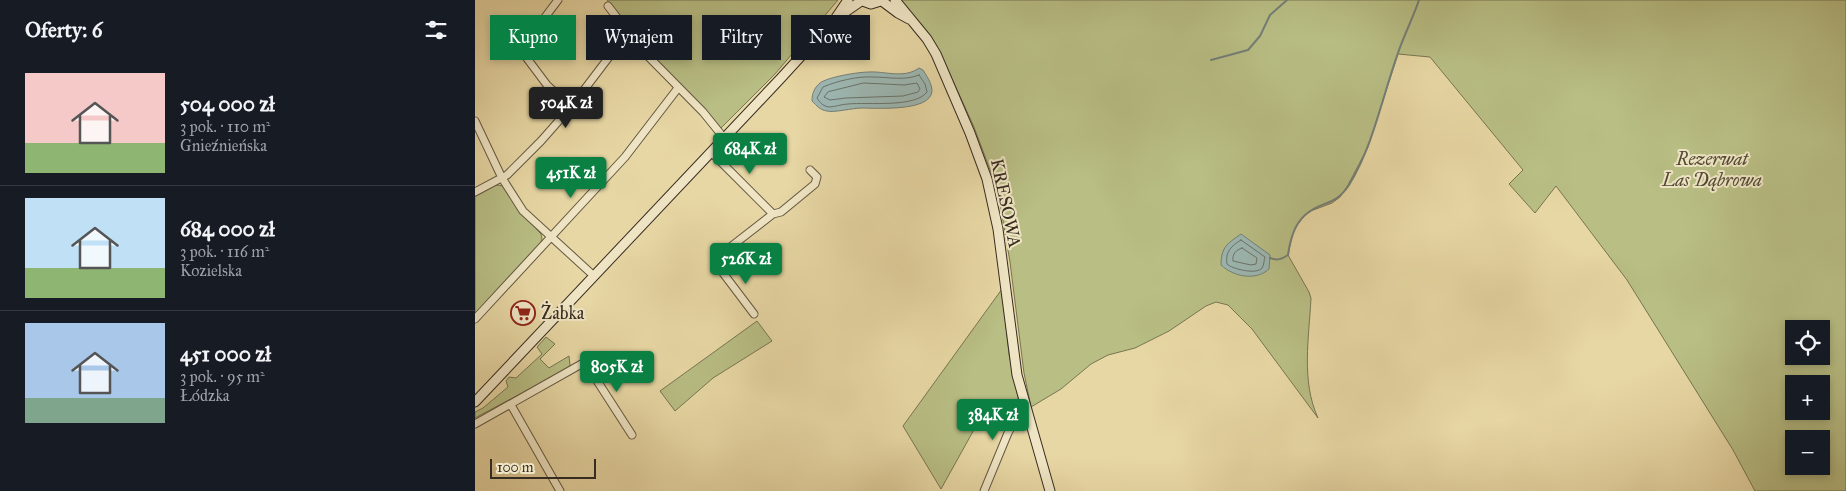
<!DOCTYPE html>
<html lang="pl">
<head>
<meta charset="utf-8">
<style>
	:root { --surface:#171b24; --page:#20242c; --text:#f1f3f6; --muted:#9ea1a6; --line:#363941; --accent:#0b8043 }
	body { margin:0; font-family:"IM FELL Great Primer",serif; background:var(--page); color:var(--text); height:100vh; display:flex; flex-direction:column; font-size:19px; white-space:nowrap }
	* { box-sizing:border-box; margin:0 }
	p { font-size:16px; color:var(--muted) }
	.icon { flex:none; width:28px; height:28px; fill:none; stroke:currentColor; stroke-width:2; stroke-linecap:round; stroke-linejoin:round }
	.map { position:relative; flex:1; overflow:hidden }
	.sheet { display:flex; flex-direction:column; background:var(--surface); width:475px }
	.sheet>* { flex:none }
	.hud { position:absolute; left:15px; top:15px; width:475px; height:45px; display:flex; gap:10px }
	.controls { position:absolute; left:1310px; top:320px; display:grid; gap:10px }
	.controls a { display:grid; place-items:center; width:45px; height:45px; border-radius:0px; background:var(--surface); box-shadow:0 2px 8px #0003; font-size:25px }
	.scale { position:absolute; left:15px; bottom:12px; width:106px; box-sizing:border-box; padding-left:5px; border:2px solid #382c21; border-top:0; font-size:14px; line-height:18px; white-space:nowrap; color:#382c21; -webkit-text-stroke:4px #efe5c4; paint-order:stroke }
	.price { position:absolute; translate:-50% -42px; padding:0 11px; border-radius:5px; background:var(--accent); color:#fff; font-size:16px; line-height:32px; filter:drop-shadow(0 1px 2px #0008) }
	.price::after { content:''; position:absolute; left:50%; top:30px; width:15px; height:11px; margin-left:-8px; background:inherit; clip-path:polygon(0 0,100% 0,50% 100%) }
	.price.active { background:#222; color:#fff }
	ul { padding:0; list-style:none }
	li { display:flex; align-items:center; gap:15px; height:125px; padding:0 25px }
	li+li { border-top:1px solid var(--line) }
	li span { display:grid; place-items:center; flex:none; width:140px; height:100px; border-radius:0px; color:#555 }
	li>.icon { margin-inline-start:auto }
	span .icon { width:60px; height:60px; fill:#fffc; stroke-width:1 }
	li b { font-size:21px }
	h2 { display:flex; justify-content:space-between; align-items:center; height:60px; padding:0 25px; font-size:21px }
	.tag { padding:0 18px; border-radius:0px; background:var(--surface); box-shadow:0 2px 8px #0003; font-size:18px; line-height:45px }
	.tag.active { background:var(--accent); color:#fff }
	main { display:flex; flex:1; min-height:0 }
	.map>svg:first-child { display:block }
	.green { fill:#b8be84; stroke:#787552; fill-rule:evenodd }
	.water { fill:#9cb7b2; stroke:#747f78 }
	.lines { fill:none; stroke-linecap:round; stroke-linejoin:round }
	.shore { stroke:#6a726a; stroke-width:1 }
	.stream { stroke:#747f78; stroke-width:2 }
	.street-casing { stroke:#645742; stroke-width:9 }
	.secondary-casing { stroke:#382c21; stroke-width:11 }
	.street { stroke:#efe5c4; stroke-width:7 }
	.secondary { stroke:#efe5c4; stroke-width:9 }
	.labels { text-anchor:middle; dominant-baseline:central; stroke-width:4; stroke-linejoin:round; paint-order:stroke }
	.park-label { font-size:18px; font-style:italic; fill:#524935; stroke:#efe5c4 }
	.street-label { font-size:18px; fill:#382c21; stroke:#efe5c4 }
	.poi-label { font-size:18px; fill:#382c21; stroke:#efe5c4; text-anchor:start }
</style>
</head>
<body>
<main>
<section class="sheet">
<h2>Oferty: 6<svg class="icon" aria-label="filters" viewBox="0 0 24 24"><path d="M4 7h16M4 17h16"/><circle cx="9" cy="7" r="2"/><circle cx="15" cy="17" r="2"/></svg></h2>
<ul>
<li><span style="background:linear-gradient(#f6c9c9 70%,#8fb573 0)"><svg class="icon" aria-label="home" viewBox="0 0 24 24"><path d="M3 11l9-7 9 7M6 9v11h12V9"/></svg></span><div><b>504 000 zł</b><p>3 pok. · 110 m²</p><p>Gnieźnieńska</p></div></li>
<li><span style="background:linear-gradient(#bfe0f5 70%,#8fb573 0)"><svg class="icon" aria-label="home" viewBox="0 0 24 24"><path d="M3 11l9-7 9 7M6 9v11h12V9"/></svg></span><div><b>684 000 zł</b><p>3 pok. · 116 m²</p><p>Kozielska</p></div></li>
<li><span style="background:linear-gradient(#a9c7e8 75%,#7fa58c 0)"><svg class="icon" aria-label="home" viewBox="0 0 24 24"><path d="M3 11l9-7 9 7M6 9v11h12V9"/></svg></span><div><b>451 000 zł</b><p>3 pok. · 95 m²</p><p>Łódzka</p></div></li>
</ul>
</section>
<div class="map">
<svg width="1371" height="491" viewBox="0 0 1371 491">
	<rect width="100%" height="100%" fill="#e7d7a4"/>
	<filter id="stains"><feTurbulence type="fractalNoise" baseFrequency=".004" numOctaves="4"/><feColorMatrix values="0 0 0 0 .2 0 0 0 0 .09 0 0 0 0 .02 0 0 0 .5 -.17"/></filter>
	<radialGradient id="worn" r=".72"><stop offset=".6" stop-color="#630" stop-opacity="0"/><stop offset="1" stop-color="#630" stop-opacity=".3"/></radialGradient>
	<path class="green" d="M 132,0 L 363,0 L 300,74 L 245,129 L 163,43 Z
		M 424,0 L 1371,0 L 1371,491 L 1280,491 L 1258,450 L 1152,280 L 1081,186 L 1060,213 L 1034,184 L 1048,170 L 955,57 L 923,54 L 893,147 L 873,185 L 865,197 L 857,203 L 833,212 L 821,226 L 817,236 L 813,255 L 834,292 L 836,298 C 834,338 826,381 843,418 L 777,329 L 753,305 L 741,302 L 731,306 L 694,331 L 660,348 L 633,355 L 616,364 L 586,389 L 556,407 L 549,373 L 535,262 L 523,191 L 499,127 L 468,59 L 451,31 ZM 1319,329 L 1346,329 L 1346,356 L 1319,356 ZM 1319,384 L 1346,384 L 1346,411 L 1319,411 ZM 1319,439 L 1346,439 L 1346,466 L 1319,466 Z
		M 21,185 L 29,186 L 46,212 L 66,234 L 67,239 L 65,245 L 0,315 L 0,196 Z
		M 527,289 L 534,354 L 544,402 L 533,422 L 511,408 L 466,489 L 428,426 Z
		M 282,321 L 297,341 L 238,378 L 200,411 L 185,391 Z
		M 71,337 L 80,344 L 65,359 L 74,368 L 94,356 L 95,365 L 92,369 L 0,418 L 0,412 L 8,408 L 33,387 L 31,381 L 34,377 L 41,378 L 67,354 L 62,347 Z"/>
	<path class="water" d="M 444,68 L 448,70 C 451,75 457,83 457,91 C 456,112 401,108 387,108 C 378,108 358,113 352,111 C 345,110 342,106 337,101 C 337,94 339,88 345,83 C 353,77 383,72 394,72 C 410,71 429,79 444,68 Z
		M 766,234 L 795,255 L 794,269 C 781,281 759,277 746,265 C 746,247 752,244 766,234 Z"/>
	<g class="lines">
		<path class="shore" d="M 444,75 L 450,84 L 452,92 C 440,108 392,102 373,104 C 367,104 360,107 354,107 C 348,106 345,103 342,98 L 348,87 C 362,81 383,76 398,77 C 414,77 429,81 444,75 Z
			M 389,83 L 429,85 L 442,83 L 445,89 L 443,92 L 428,96 L 371,98 L 355,100 L 349,97 L 353,92 Z
			M 766,240 L 790,257 C 789,259 789,266 787,268 C 782,275 757,269 752,264 C 750,252 756,246 766,240 Z
			M 767,248 L 782,258 L 781,264 L 776,265 L 758,261 C 757,254 761,250 767,248 Z"/>
		<path class="stream" d="M 736,60 L 773,50 L 785,36 L 795,15 L 812,0
			M 795,258 C 802,261 807,259 813,255 C 815,240 820,221 834,212 C 850,200 860,206 874,185 C 899,144 907,97 923,53 C 929,35 938,18 944,0"/>
		<defs>
			<path id="street" d="M 133,6 L 153,32 L 160,43 L 228,112 L 249,138
				M 30,21 L 48,53 L 72,85 L 96,107
				M 46,49 L 83,0
				M 0,121 L 27,178 L 48,211 L 119,276
				M 236,152 L 298,214
				M 0,192 L 32,175 L 66,141 L 96,107 L 153,32
				M 279,314 L 245,269 L 244,261 L 249,252 L 298,214 L 306,212 L 340,184 L 342,177 L 335,170
				M 0,319 L 150,157 L 203,88
				M 36,405 L 85,491
				M 0,424 L 110,362 L 157,435
				M 509,491 L 533,433 L 542,416 L 551,409"/>
			<path id="secondary" d="M 385,0 L 396,4 L 409,0
				M 420,0 L 452,39 L 461,54 L 495,133 L 512,179 L 523,229 L 542,375 L 575,491
				M 407,1 L 423,13 L 434,19
				M 360,19 L 386,1
				M 0,402 L 306,78 L 360,19 L 373,0"/>
		</defs>
		<use href="#street" class="street-casing"/>
		<use href="#secondary" class="secondary-casing"/>
		<use href="#street" class="street"/>
		<use href="#secondary" class="secondary"/>
	</g>
	<defs>
		<symbol id="supermarket-ring" viewBox="-11 -11 22 22"><circle r="9.5" fill="#efe5c4" stroke="#8f2418" stroke-width="1.5"/><path d="M-6-5.5h2.5l.6 2H6L4.5 2H-2.5L-4.4-4H-6ZM-1.5 3.2a1.3 1.3 0 1 0 .1 0ZM3 3.2a1.3 1.3 0 1 0 .1 0Z" fill="#8f2418"/></symbol>
	</defs>
	<g fill-rule="evenodd">
		<use href="#supermarket-ring" x="34" y="299" width="28" height="28"/>
	</g>
	<g class="labels">
		<g class="park-label">
			<text x="1237" y="159">Rezerwat<tspan x="1237" dy="21">Las Dąbrowa</tspan></text>
		</g>
		<g class="street-label">
			<text transform="translate(531 203) rotate(78)">KRESOWA</text>
		</g>
		<g class="poi-label">
			<text x="66" y="313">Żabka</text>
		</g>
	</g>
	<rect width="100%" height="100%" filter="url(#stains)"/>
	<rect width="100%" height="100%" fill="url(#worn)"/>
</svg>
<div class="controls">
<a><svg class="icon" aria-label="locate" viewBox="0 0 24 24"><circle cx="12" cy="12" r="6"/><path d="M12 2v4M12 18v4M2 12h4M18 12h4"/></svg></a>
<a>+</a>
<a>−</a>
</div>
<div class="scale">100 m</div>
<b class="price active" style="left:91px;top:129px">504K zł</b>
<b class="price" style="left:275px;top:175px">684K zł</b>
<b class="price" style="left:96px;top:199px">451K zł</b>
<b class="price" style="left:271px;top:285px">526K zł</b>
<b class="price" style="left:142px;top:393px">805K zł</b>
<b class="price" style="left:518px;top:441px">384K zł</b>
<div class="hud">
<a class="tag active">Kupno</a>
<a class="tag">Wynajem</a>
<a class="tag">Filtry</a>
<a class="tag">Nowe</a>
</div>
</div>
</main>
</body>
</html>
